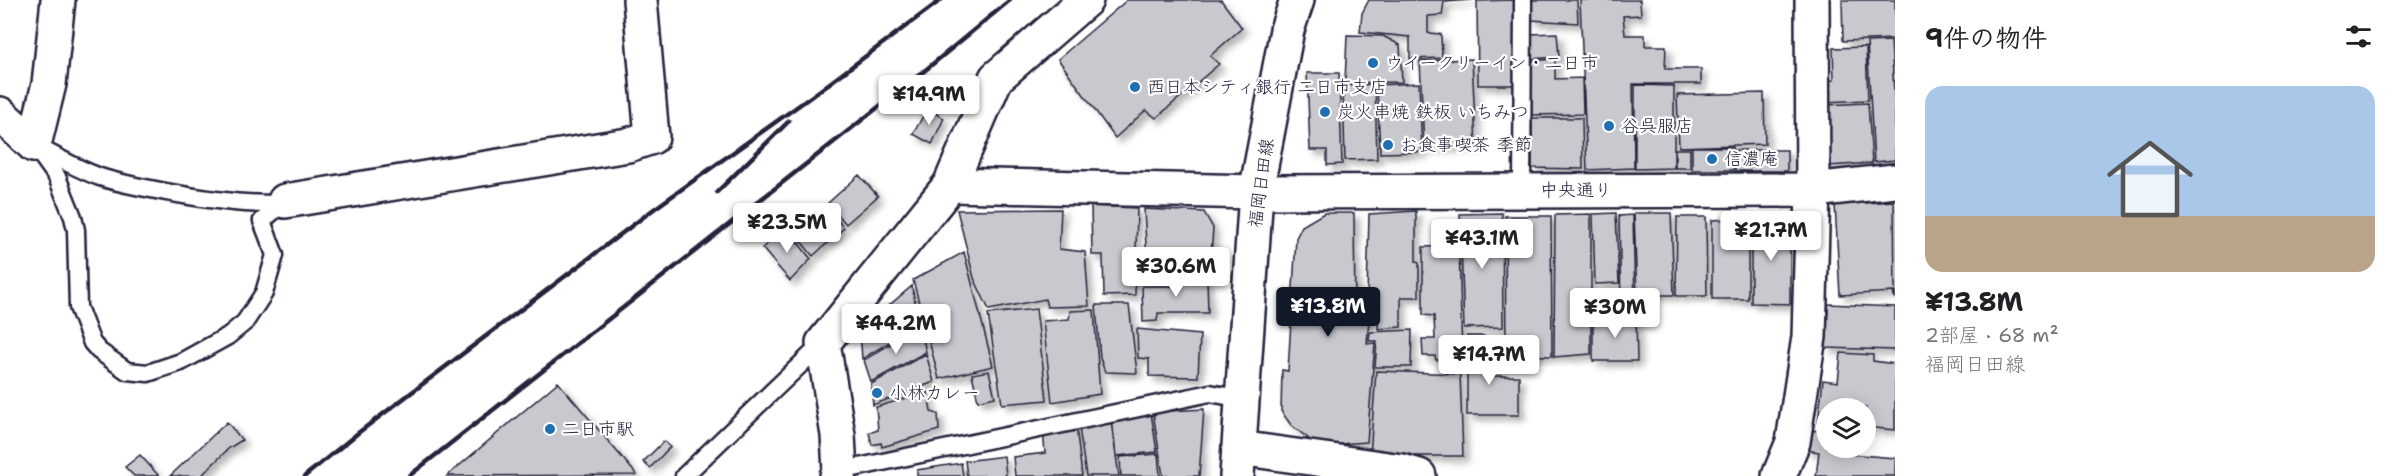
<!DOCTYPE html>
<html lang="ja">
<head>
<meta charset="utf-8">
<style>
	:root { --surface:#fff; --page:#f2f2f2; --text:#202124; --muted:#757577; --line:#e0e0e0; --accent:#111827 }
	body { margin:0; font-family:"Shantell Sans","Klee One",sans-serif; background:var(--page); color:var(--text); height:100vh; display:flex; flex-direction:column; font-size:22px; white-space:nowrap }
	* { box-sizing:border-box; margin:0 }
	p { font-size:20px; color:var(--muted) }
	.icon { flex:none; width:33px; height:33px; fill:none; stroke:currentColor; stroke-width:2; stroke-linecap:round; stroke-linejoin:round }
	.map { position:relative; flex:1; overflow:hidden }
	.panel { display:flex; flex-direction:column; background:var(--surface); width:510px }
	.panel>* { flex:none }
	.controls { position:absolute; left:1816px; top:398px; display:grid; gap:12px }
	.controls a { display:grid; place-items:center; width:60px; height:60px; border-radius:50%; background:var(--surface); box-shadow:0 3px 15px #0003; font-size:30px }
	.price { position:absolute; translate:-50% -51px; padding:0 14px; border-radius:6px; background:#fff; color:#222; font-size:20px; line-height:39px; filter:drop-shadow(0 2px 3px #0008) }
	.price::after { content:''; position:absolute; left:50%; top:36px; width:18px; height:14px; margin-left:-9px; background:inherit; clip-path:polygon(0 0,100% 0,50% 100%) }
	.price.selected { background:var(--accent); color:#fff }
	ul { padding:0; list-style:none }
	li { display:grid; align-content:center; gap:12px; height:318px; padding:0 30px }
	li+li { border-top:2px solid var(--line) }
	li span { display:grid; place-items:center; height:186px; border-radius:18px; color:#555 }
	li>.icon { margin-inline-start:auto }
	span .icon { width:108px; height:108px; fill:#fffc; stroke-width:1 }
	li b { font-size:26px }
	h2 { display:flex; justify-content:space-between; align-items:center; height:72px; padding:0 30px; font-size:26px }
	main { display:flex; flex:1; min-height:0 }
	.map>svg:first-child { display:block }
	.building { fill:#c8c8cf; stroke:#22223b; stroke-width:1.5; filter:url(#shadow) }
	.lines { fill:none; stroke-linecap:round; stroke-linejoin:round }
	.service-casing { stroke:#22223b; stroke-width:21 }
	.minor-casing { stroke:#22223b; stroke-width:38 }
	.tertiary-casing { stroke:#22223b; stroke-width:38 }
	.secondary-casing { stroke:#22223b; stroke-width:38 }
	.service { stroke:#fff; stroke-width:16 }
	.minor { stroke:#fff; stroke-width:33 }
	.tertiary { stroke:#fff; stroke-width:33 }
	.secondary { stroke:#fff; stroke-width:33 }
	.rail { stroke:#22223b; stroke-width:4.5 }
	.poi-dot { fill:#1f6fb2; stroke:#fff; stroke-width:2 }
	.labels { text-anchor:middle; dominant-baseline:central; stroke-width:4.5; stroke-linejoin:round; paint-order:stroke }
	.poi-label { font-size:18px; fill:#22223b; stroke:#fff; text-anchor:start }
	.street-label { font-size:18px; fill:#22223b; stroke:#fff }
</style>
</head>
<body>
<main>
<div class="map">
<svg width="1895" height="476" viewBox="0 0 1895 476">
	<defs>
		<filter id="shadow"><feDropShadow dx="5.5" dy="5.5" stdDeviation="3" flood-color="#0004"/></filter>
	</defs>
	<rect width="100%" height="100%" fill="#fff"/>
	<filter id="ink" filterUnits="userSpaceOnUse"><feTurbulence type="fractalNoise" baseFrequency=".0167" numOctaves="2"/><feDisplacementMap in="SourceGraphic" scale="12" xChannelSelector="R" yChannelSelector="G"/><feConvolveMatrix kernelMatrix="1 2 1 2 8 2 1 2 1" color-interpolation-filters="sRGB"/></filter>
	<g filter="url(#ink)">
		<path class="building" d="M 1127,0 L 1221,0 L 1242,28 L 1210,56 L 1219,64 L 1156,118 L 1146,110 L 1115,138 L 1058,59 Z
			M 1369,0 L 1472,0 L 1444,2 L 1442,15 L 1428,16 L 1428,33 L 1441,34 L 1442,58 L 1410,59 L 1410,37 L 1360,32 L 1362,13 Z
			M 1514,0 L 1514,85 L 1478,85 L 1477,1 Z
			M 1532,0 L 1577,0 L 1578,23 L 1531,20 Z
			M 1580,0 L 1640,0 L 1641,15 L 1623,16 L 1625,35 L 1645,35 L 1645,46 L 1666,46 L 1665,69 L 1701,69 L 1701,84 L 1633,84 L 1634,168 L 1587,170 Z
			M 1842,0 L 1895,0 L 1895,39 L 1843,41 Z
			M 1557,33 L 1559,57 L 1529,59 L 1529,34 Z
			M 1347,35 L 1383,36 L 1400,45 L 1402,82 L 1345,83 Z
			M 1891,41 L 1895,110 L 1895,160 L 1874,162 L 1867,42 Z
			M 1866,47 L 1868,100 L 1823,102 L 1822,81 L 1834,80 L 1833,48 Z
			M 1472,59 L 1476,146 L 1424,147 L 1420,61 Z
			M 1555,59 L 1555,79 L 1582,78 L 1583,114 L 1530,115 L 1529,61 Z
			M 1307,73 L 1339,73 L 1342,164 L 1327,165 L 1327,150 L 1310,150 Z
			M 1419,83 L 1422,152 L 1380,153 L 1377,85 Z
			M 1375,84 L 1377,159 L 1345,160 L 1343,86 Z
			M 1635,85 L 1674,86 L 1674,168 L 1635,169 Z
			M 1764,93 L 1765,144 L 1679,147 L 1677,95 Z
			M 1868,103 L 1872,163 L 1828,166 L 1825,105 Z
			M 927,109 L 944,118 L 932,144 L 913,134 Z
			M 1532,118 L 1582,118 L 1583,169 L 1532,168 Z
			M 1692,147 L 1733,147 L 1733,170 L 1692,170 Z
			M 1675,149 L 1690,149 L 1690,168 L 1675,168 Z
			M 1736,150 L 1787,150 L 1787,171 L 1735,171 Z
			M 859,175 L 878,196 L 846,224 L 828,203 Z
			M 1894,201 L 1895,299 L 1893,292 L 1840,295 L 1835,205 Z
			M 1091,206 L 1137,208 L 1135,295 L 1104,296 L 1103,255 L 1092,255 Z
			M 827,207 L 844,228 L 813,256 L 794,233 Z
			M 1061,209 L 1059,249 L 1085,252 L 1089,306 L 1047,307 L 1045,299 L 989,310 L 974,278 L 957,210 Z
			M 1144,209 L 1204,212 L 1213,228 L 1210,271 L 1178,271 L 1177,281 L 1148,281 Z
			M 1416,211 L 1416,262 L 1419,263 L 1419,297 L 1401,297 L 1401,327 L 1378,329 L 1378,297 L 1367,297 L 1369,214 Z
			M 1324,213 L 1354,213 L 1355,310 L 1370,309 L 1367,344 L 1375,343 L 1367,442 L 1326,445 L 1313,442 L 1291,425 L 1281,411 L 1282,370 L 1288,371 L 1296,238 L 1302,226 Z
			M 1502,213 L 1503,327 L 1464,328 L 1460,214 Z
			M 1616,213 L 1619,283 L 1595,284 L 1593,214 Z
			M 1634,213 L 1671,213 L 1674,295 L 1637,295 Z
			M 1591,214 L 1591,354 L 1554,357 L 1555,215 Z
			M 1633,215 L 1635,304 L 1621,304 L 1619,216 Z
			M 1505,216 L 1551,216 L 1552,356 L 1506,355 Z
			M 1677,217 L 1706,217 L 1707,296 L 1676,296 Z
			M 1748,218 L 1748,299 L 1712,299 L 1712,220 Z
			M 1751,220 L 1790,220 L 1790,304 L 1751,303 Z
			M 786,228 L 811,259 L 790,281 L 762,248 Z
			M 1459,246 L 1462,359 L 1436,360 L 1435,356 L 1423,356 L 1422,339 L 1435,339 L 1434,316 L 1423,315 L 1423,247 Z
			M 964,252 L 993,366 L 939,379 L 913,280 Z
			M 1181,276 L 1207,277 L 1208,313 L 1158,313 L 1157,321 L 1143,322 L 1142,286 L 1180,286 Z
			M 912,286 L 919,324 L 862,359 L 860,330 Z
			M 1828,304 L 1895,307 L 1895,350 L 1826,348 Z
			M 1096,305 L 1129,305 L 1137,373 L 1105,372 L 1100,358 Z
			M 1036,309 L 1047,400 L 1002,404 L 988,314 Z
			M 1094,310 L 1100,394 L 1052,402 L 1043,321 L 1069,319 L 1070,311 Z
			M 1593,317 L 1636,317 L 1637,361 L 1593,361 Z
			M 920,326 L 926,352 L 871,382 L 864,360 Z
			M 1137,329 L 1200,335 L 1198,377 L 1149,376 L 1149,359 L 1138,358 Z
			M 1412,330 L 1411,367 L 1375,367 L 1377,341 L 1369,341 L 1370,332 Z
			M 1467,336 L 1484,336 L 1483,376 L 1519,376 L 1519,415 L 1467,415 Z
			M 1841,353 L 1873,355 L 1873,361 L 1895,364 L 1895,430 L 1866,427 L 1866,408 L 1827,408 L 1827,423 L 1818,422 L 1823,380 L 1838,382 Z
			M 926,354 L 934,382 L 873,405 L 871,384 Z
			M 989,371 L 995,397 L 978,401 L 972,374 Z
			M 1376,371 L 1460,374 L 1463,456 L 1370,456 Z
			M 558,382 L 637,475 L 447,476 Z
			M 928,392 L 931,412 L 938,414 L 939,430 L 882,447 L 881,443 L 872,445 L 869,433 L 878,430 L 876,407 Z
			M 1204,409 L 1199,476 L 1163,476 L 1153,412 Z
			M 1151,413 L 1157,452 L 1116,456 L 1112,418 Z
			M 227,422 L 242,440 L 229,448 L 201,476 L 170,476 Z
			M 1111,422 L 1119,476 L 1086,476 L 1079,427 Z
			M 1076,426 L 1082,476 L 1015,476 L 1013,457 L 1045,453 L 1043,431 Z
			M 1810,430 L 1827,432 L 1827,447 L 1849,447 L 1849,454 L 1895,458 L 1895,476 L 1816,476 L 1819,452 L 1807,450 Z
			M 664,441 L 670,447 L 650,468 L 643,462 Z
			M 1158,454 L 1160,476 L 1121,476 L 1120,457 Z
			M 140,455 L 159,476 L 134,476 L 125,467 Z
			M 1004,456 L 1006,476 L 967,476 L 965,461 Z
			M 961,463 L 963,476 L 917,476 L 917,470 Z"/>
		<g class="lines">
			<defs>
				<path id="service" d="M 34,145 C 55,156 77,169 100,177 C 130,187 260,212 285,201 L 262,221 L 275,255 L 264,293 L 245,322 L 228,336 L 181,362 L 148,373 L 127,371 L 99,351 L 92,343 L 78,307 L 76,230 L 73,217 L 57,177 Z
					M 1522,191 L 1523,0
					M 840,471 L 1210,393 L 1242,399
					M 684,476 L 823,343"/>
				<path id="minor" d="M 34,145 L 49,84 L 58,0
					M 950,185 L 996,78 L 1086,0
					M 1256,192 L 1813,190 L 1895,181
					M 285,201 L 628,145 L 652,137 L 640,0
					M 1239,448 L 1402,471 L 1419,476
					M 1779,476 L 1793,442 L 1809,337 L 1813,190 L 1812,0"/>
				<path id="tertiary" d="M 0,114 L 34,145
					M 837,476 L 840,471 L 838,435 L 823,343 L 950,185 L 1256,192"/>
				<path id="secondary" d="M 1237,476 L 1256,192 L 1287,30 L 1297,0"/>
			</defs>
			<use href="#service" class="service-casing"/>
			<use href="#minor" class="minor-casing"/>
			<use href="#tertiary" class="tertiary-casing"/>
			<use href="#secondary" class="secondary-casing"/>
			<use href="#service" class="service"/>
			<use href="#minor" class="minor"/>
			<use href="#tertiary" class="tertiary"/>
			<use href="#secondary" class="secondary"/>
			<path class="rail" d="M 717,192 L 789,121
				M 305,476 L 358,433 L 654,209 L 819,91 L 941,0
				M 409,476 L 923,72 L 1010,0"/>
		</g>
	</g>
	<g class="poi-dot">
		<circle cx="1373" cy="63" r="6"/>
		<circle cx="1135" cy="87" r="6"/>
		<circle cx="1325" cy="112" r="6"/>
		<circle cx="1609" cy="126" r="6"/>
		<circle cx="1388" cy="145" r="6"/>
		<circle cx="1712" cy="159" r="6"/>
		<circle cx="877" cy="393" r="6"/>
		<circle cx="550" cy="429" r="6"/>
	</g>
	<g class="labels">
		<g class="poi-label">
			<text x="1385" y="63">ウイークリーイン・二日市</text>
			<text x="1147" y="87">西日本シティ銀行 二日市支店</text>
			<text x="1337" y="112">炭火串焼 鉄板 いちみつ</text>
			<text x="1621" y="126">谷呉服店</text>
			<text x="1400" y="145">お食事喫茶 季節</text>
			<text x="1724" y="159">信濃庵</text>
			<text x="889" y="393">小林カレー</text>
			<text x="562" y="429">二日市駅</text>
		</g>
		<g class="street-label">
			<text transform="translate(1261 183) rotate(-82)">福岡日田線</text>
			<text x="1576" y="190">中央通り</text>
		</g>
	</g>
</svg>
<div class="controls">
<a><svg class="icon" aria-label="layers" viewBox="0 0 24 24"><path d="M12 4l9 5-9 5-9-5zM3 14l9 5 9-5"/></svg></a>
</div>
<b class="price" style="left:929px;top:126px">¥14.9M</b>
<b class="price" style="left:787px;top:254px">¥23.5M</b>
<b class="price" style="left:1771px;top:262px">¥21.7M</b>
<b class="price" style="left:1482px;top:270px">¥43.1M</b>
<b class="price" style="left:1176px;top:298px">¥30.6M</b>
<b class="price selected" style="left:1328px;top:338px">¥13.8M</b>
<b class="price" style="left:1615px;top:339px">¥30M</b>
<b class="price" style="left:896px;top:355px">¥44.2M</b>
<b class="price" style="left:1489px;top:386px">¥14.7M</b>
</div>
<section class="panel">
<h2>9件の物件<svg class="icon" aria-label="filters" viewBox="0 0 24 24"><path d="M4 7h16M4 17h16"/><circle cx="9" cy="7" r="2"/><circle cx="15" cy="17" r="2"/></svg></h2>
<ul>
<li><span style="background:linear-gradient(#a9c7e8 70%,#b9a48a 0)"><svg class="icon" aria-label="home" viewBox="0 0 24 24"><path d="M3 11l9-7 9 7M6 9v11h12V9"/></svg></span><div><b>¥13.8M</b><p>2部屋 · 68 m²</p><p>福岡日田線</p></div></li>
</ul>
</section>
</main>
</body>
</html>
